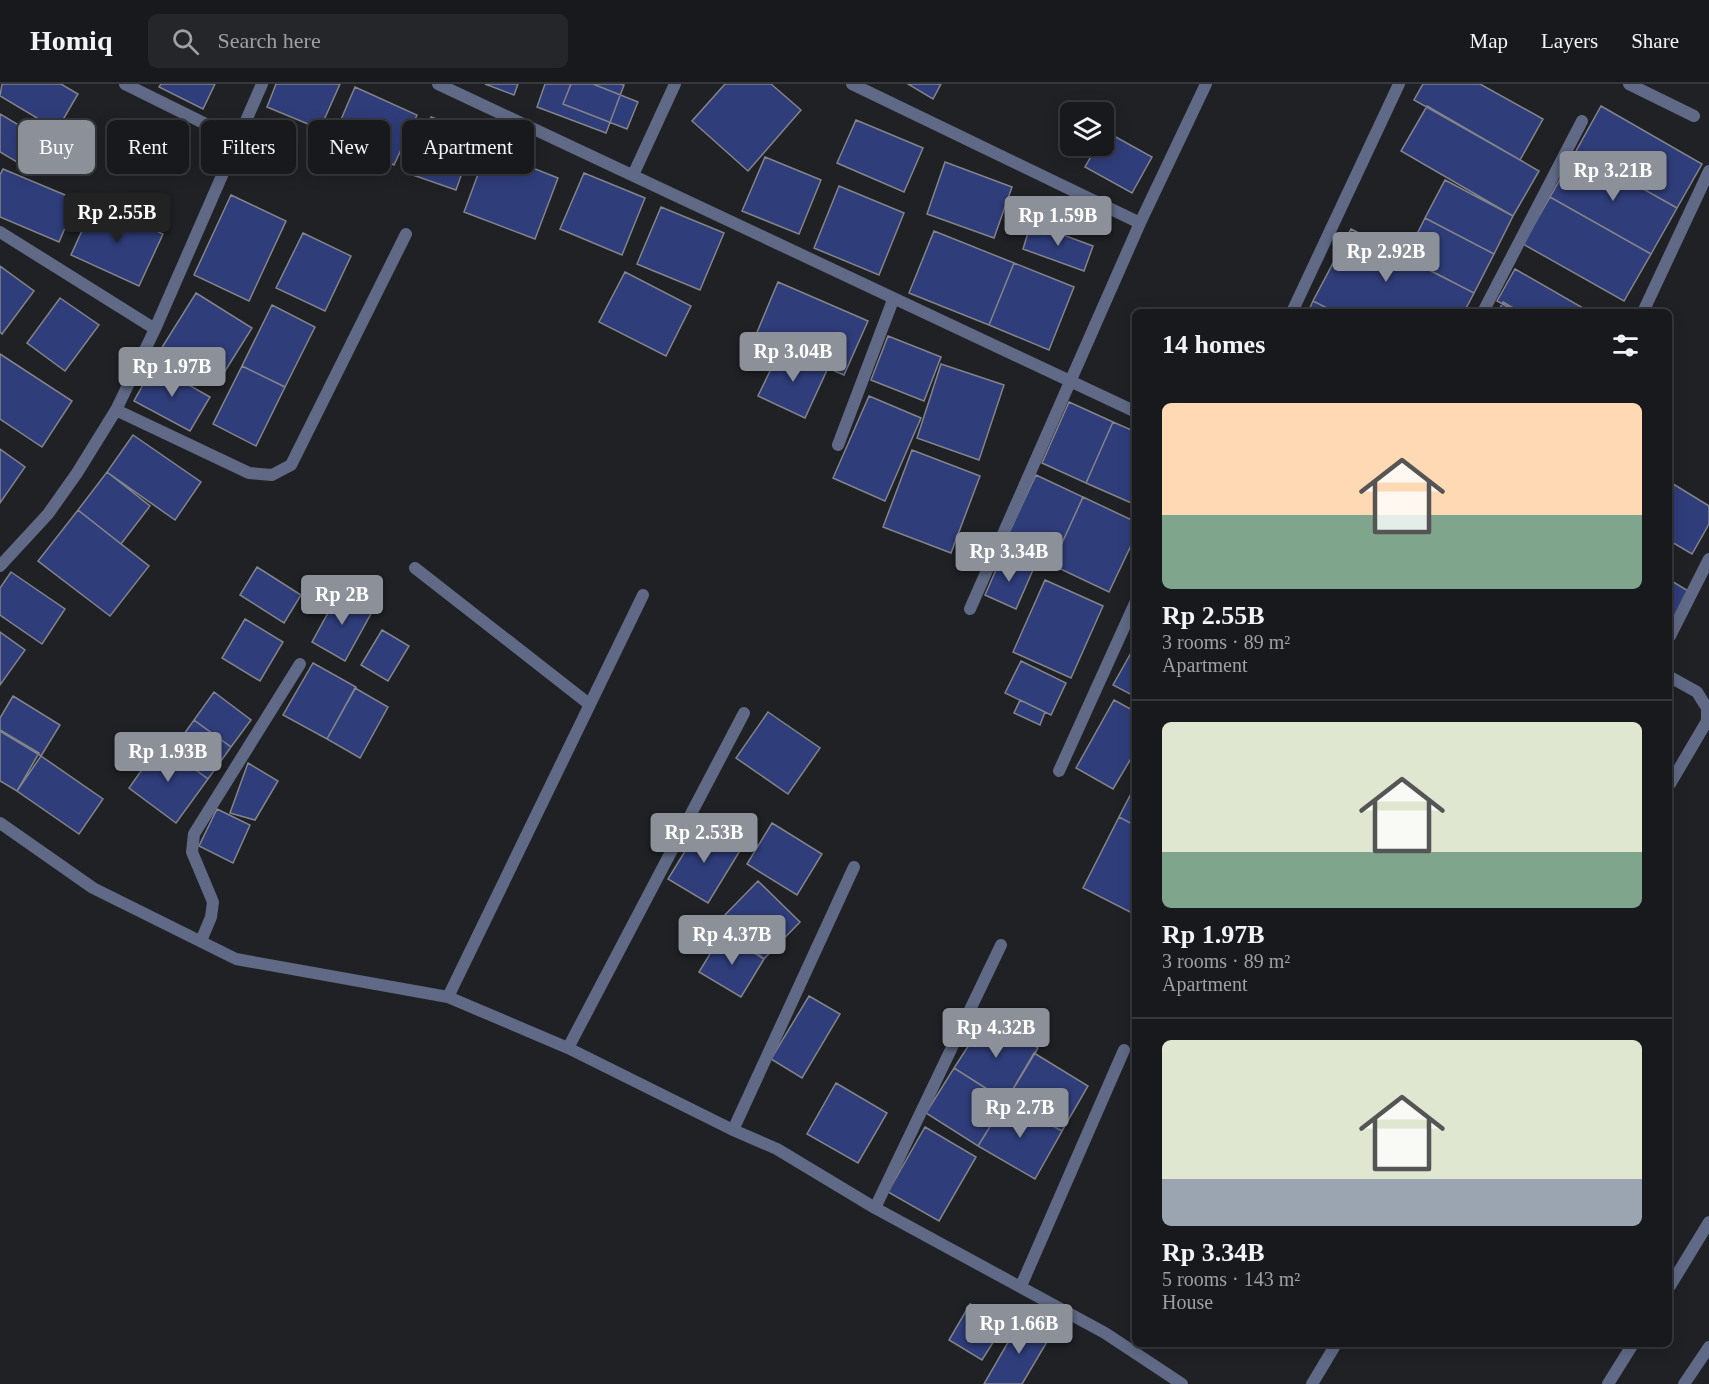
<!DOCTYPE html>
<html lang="en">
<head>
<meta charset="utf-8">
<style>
	:root { --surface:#17191c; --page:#242629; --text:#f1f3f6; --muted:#9ea0a3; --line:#36383b; --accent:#8c9099 }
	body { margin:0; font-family:"Times New Roman",serif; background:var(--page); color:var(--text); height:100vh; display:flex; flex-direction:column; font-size:22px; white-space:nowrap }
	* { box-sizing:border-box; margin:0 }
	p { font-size:20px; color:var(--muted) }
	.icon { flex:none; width:33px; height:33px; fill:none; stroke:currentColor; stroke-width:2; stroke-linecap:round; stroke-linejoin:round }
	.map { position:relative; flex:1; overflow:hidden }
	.details { position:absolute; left:1132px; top:225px; width:540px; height:1038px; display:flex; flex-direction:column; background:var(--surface); border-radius:9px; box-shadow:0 3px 15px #0003,0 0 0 2px var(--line) }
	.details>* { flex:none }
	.banner { position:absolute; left:18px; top:36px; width:570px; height:54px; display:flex; gap:12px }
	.tools { position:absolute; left:1060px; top:18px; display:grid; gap:12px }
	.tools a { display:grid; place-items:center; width:54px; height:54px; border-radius:9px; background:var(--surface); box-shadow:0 3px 15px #0003,0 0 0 2px var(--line); font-size:30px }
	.price { position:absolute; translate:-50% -51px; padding:0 14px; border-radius:6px; background:var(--accent); color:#fff; font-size:20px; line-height:39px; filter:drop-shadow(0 2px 3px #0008) }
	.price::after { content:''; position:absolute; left:50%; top:36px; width:18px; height:14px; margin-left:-9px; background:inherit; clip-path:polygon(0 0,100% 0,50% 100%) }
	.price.selected { background:#222; color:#fff }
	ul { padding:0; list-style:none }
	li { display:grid; align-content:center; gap:12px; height:318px; padding:0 30px }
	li+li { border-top:2px solid var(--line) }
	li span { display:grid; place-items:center; height:186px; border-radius:9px; color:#555 }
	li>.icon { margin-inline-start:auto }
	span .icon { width:108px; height:108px; fill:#fffc; stroke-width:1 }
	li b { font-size:26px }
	h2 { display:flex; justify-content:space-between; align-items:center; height:72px; padding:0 30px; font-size:26px }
	.pill { padding:0 21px; border-radius:9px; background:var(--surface); box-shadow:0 3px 15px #0003,0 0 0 2px var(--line); font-size:21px; line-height:54px }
	.pill.selected { background:var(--accent); color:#fff }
	header { display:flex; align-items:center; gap:36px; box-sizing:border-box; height:84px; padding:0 30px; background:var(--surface); border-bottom:2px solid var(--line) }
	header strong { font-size:28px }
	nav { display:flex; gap:33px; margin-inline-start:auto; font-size:21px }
	.search { width:420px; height:54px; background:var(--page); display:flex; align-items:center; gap:15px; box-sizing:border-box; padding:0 21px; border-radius:9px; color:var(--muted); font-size:22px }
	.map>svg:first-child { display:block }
	.building { fill:#2f3d7a; stroke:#83848a; stroke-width:1.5 }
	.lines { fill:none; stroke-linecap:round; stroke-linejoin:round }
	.street { stroke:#606a86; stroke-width:12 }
</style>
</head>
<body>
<header>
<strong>Homiq</strong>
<div class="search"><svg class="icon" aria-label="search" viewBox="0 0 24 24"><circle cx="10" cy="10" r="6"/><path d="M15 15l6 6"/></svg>Search here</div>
<nav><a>Map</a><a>Layers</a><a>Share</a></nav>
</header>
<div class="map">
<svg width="1709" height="1300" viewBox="0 0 1709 1300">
	<rect width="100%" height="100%" fill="#1f2125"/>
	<path class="building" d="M 2,0 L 61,0 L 78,10 L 57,46 L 0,12 Z
		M 161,0 L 215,0 L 203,25 L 159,3 Z
		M 276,0 L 340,0 L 320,45 L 267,23 Z
		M 485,0 L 518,0 L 514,11 Z
		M 545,0 L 620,0 L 624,1 L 606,49 L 537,23 Z
		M 571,0 L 593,0 L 638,18 L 627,45 L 563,20 Z
		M 725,0 L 771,0 L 801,26 L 748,87 L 692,37 Z
		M 908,0 L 941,0 L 933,15 Z
		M 1423,0 L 1480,0 L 1543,35 L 1520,76 L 1414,16 Z
		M 355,3 L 417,31 L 394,81 L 333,54 Z
		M 1427,22 L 1539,87 L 1513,132 L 1401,67 Z
		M 1601,22 L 1702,80 L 1677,124 L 1576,67 Z
		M 0,30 L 54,62 L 37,90 L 0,68 Z
		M 431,33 L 476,49 L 456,106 L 410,90 Z
		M 856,36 L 923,64 L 904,108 L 837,79 Z
		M 1105,47 L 1152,73 L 1132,109 L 1085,83 L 1097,62 L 1104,62 Z
		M 487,66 L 558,94 L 535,155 L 464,128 Z
		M 1576,67 L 1677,124 L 1651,170 L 1550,113 Z
		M 765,73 L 821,96 L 799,150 L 742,127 Z
		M 945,78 L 1012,103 L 994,154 L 927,130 Z
		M 3,85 L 77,116 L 59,158 L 0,133 L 0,91 Z
		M 584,89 L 645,114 L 622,171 L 560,145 Z
		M 1445,96 L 1513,132 L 1494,170 L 1425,134 Z
		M 839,102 L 904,129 L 879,191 L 814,164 Z
		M 231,111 L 286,137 L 249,217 L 194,191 Z
		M 1550,113 L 1651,170 L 1624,217 L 1523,160 Z
		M 95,118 L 163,150 L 139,202 L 71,171 Z
		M 661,123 L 724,149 L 700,206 L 637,180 Z
		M 1425,134 L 1494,170 L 1474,209 L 1405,174 Z
		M 1031,139 L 1093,162 L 1084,187 L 1023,165 Z
		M 1351,145 L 1474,209 L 1464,228 L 1335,228 L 1313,217 Z
		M 934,147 L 1014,179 L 989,241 L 909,209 Z
		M 303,149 L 351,172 L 325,227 L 276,204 Z
		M 1014,179 L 1074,203 L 1049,266 L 989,241 Z
		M 0,182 L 34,207 L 2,250 L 0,248 Z
		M 1515,185 L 1590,228 L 1517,228 L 1497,217 Z
		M 625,188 L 691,222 L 666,272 L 599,238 Z
		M 778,198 L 868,237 L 844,291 L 755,253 Z
		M 196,209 L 252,244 L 217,300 L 161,265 Z
		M 60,214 L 99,241 L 65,287 L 27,259 Z
		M 1313,217 L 1335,228 L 1308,228 Z
		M 1503,218 L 1520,228 L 1498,228 Z
		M 272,221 L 315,243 L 285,303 L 242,282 Z
		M 888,252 L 941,273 L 924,317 L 871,296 Z
		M 781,264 L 827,286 L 805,334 L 758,312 Z
		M 0,270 L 72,317 L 42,363 L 0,335 Z
		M 941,280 L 1004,301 L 979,376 L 917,354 Z
		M 154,281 L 210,313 L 190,347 L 134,317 Z
		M 242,282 L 285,303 L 256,362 L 213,340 Z
		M 869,312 L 921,334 L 885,417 L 833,394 Z
		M 1069,318 L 1113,338 L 1086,399 L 1042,379 Z
		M 1113,338 L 1136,348 L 1136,421 L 1086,399 Z
		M 133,351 L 201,398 L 175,436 L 107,388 Z
		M 0,365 L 25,383 L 0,419 Z
		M 912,366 L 980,392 L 951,469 L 883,443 Z
		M 107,388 L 150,422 L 121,460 L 78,426 Z
		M 1036,391 L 1083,413 L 1052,481 L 1004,459 Z
		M 1670,398 L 1709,422 L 1709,440 L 1692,470 L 1670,457 Z
		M 1083,413 L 1136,438 L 1136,451 L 1109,508 L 1052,481 Z
		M 78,426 L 149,482 L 110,532 L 38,477 Z
		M 1002,472 L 1033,486 L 1016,525 L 985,511 Z
		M 257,483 L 301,511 L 284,539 L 240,511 Z
		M 11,488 L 65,525 L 42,560 L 0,531 L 0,504 Z
		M 1045,496 L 1103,522 L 1071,594 L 1013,568 Z
		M 1670,496 L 1690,508 L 1674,535 L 1670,532 Z
		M 340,507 L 373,526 L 345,577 L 312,558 Z
		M 245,535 L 283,558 L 260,597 L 222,574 Z
		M 382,546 L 409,562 L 388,597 L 361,581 Z
		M 0,548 L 25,566 L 0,601 Z
		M 1136,560 L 1136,613 L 1113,601 Z
		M 1021,577 L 1066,599 L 1051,631 L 1005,609 Z
		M 313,579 L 356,603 L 327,655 L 283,631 Z
		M 355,604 L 388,623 L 360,674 L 327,655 Z
		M 214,608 L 251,636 L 231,663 L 194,636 Z
		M 13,612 L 60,641 L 41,672 L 0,647 L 0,634 Z
		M 1020,616 L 1045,628 L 1040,641 L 1014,629 Z
		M 1114,616 L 1136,628 L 1136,666 L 1113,705 L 1076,684 Z
		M 768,628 L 820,664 L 788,710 L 736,674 Z
		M 194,636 L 231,663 L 208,695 L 171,668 Z
		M 0,646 L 39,669 L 17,707 L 0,697 Z
		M 160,660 L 208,695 L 176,739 L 129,704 Z
		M 41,672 L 103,715 L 79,750 L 17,707 Z
		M 248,679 L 278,697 L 255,736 L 230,729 Z
		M 1136,700 L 1136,742 L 1119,733 Z
		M 217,725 L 250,741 L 233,779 L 199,762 Z
		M 1119,733 L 1136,742 L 1136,831 L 1083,804 Z
		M 772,739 L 822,770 L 797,811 L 747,780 Z
		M 701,741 L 741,765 L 708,819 L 668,795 Z
		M 758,797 L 800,838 L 764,875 L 721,835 Z
		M 722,850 L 764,875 L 741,913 L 699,888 Z
		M 809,912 L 840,930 L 802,994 L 771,975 Z
		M 987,933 L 1038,964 L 1006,1017 L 954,984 Z
		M 1034,969 L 1088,1002 L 1062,1047 L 1006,1017 Z
		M 954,984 L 1006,1017 L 978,1062 L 926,1029 Z
		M 836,999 L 887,1029 L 858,1079 L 807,1050 Z
		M 1006,1017 L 1062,1047 L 1035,1095 L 978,1062 Z
		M 925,1043 L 976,1073 L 939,1137 L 888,1108 Z
		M 970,1220 L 1004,1241 L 982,1276 L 949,1256 Z
		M 1022,1234 L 1051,1251 L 1022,1300 L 984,1300 Z"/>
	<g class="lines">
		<path class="street" d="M 125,0 L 238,56
			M 438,0 L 1136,328
			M 852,0 L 1140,139
			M 1629,0 L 1694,32
			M 633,91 L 675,0
			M 0,148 L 155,245
			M 1292,228 L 1399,0
			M 1483,228 L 1582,37
			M 1643,228 L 1709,87
			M 116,326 L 249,389 L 272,391 L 291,381 L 406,150
			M 838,361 L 893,216
			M 0,482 L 48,430 L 77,389 L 116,326 L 155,245 L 262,0
			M 415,484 L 589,620
			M 970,525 L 1140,139 L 1206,0
			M 1670,552 L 1709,475
			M 1670,593 L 1697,608 L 1707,624 L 1707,637 L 1670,700
			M 1059,687 L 1136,517
			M 0,739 L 93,804 L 236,875 L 448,913 L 568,964 L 733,1046 L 777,1065 L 875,1124 L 1105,1249 L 1182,1300
			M 201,857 L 211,833 L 213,818 L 192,768 L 194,750 L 300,580
			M 448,913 L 643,511
			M 568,964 L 744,629
			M 733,1046 L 854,783
			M 875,1124 L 1001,861
			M 1021,1202 L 1124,966
			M 1670,1202 L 1709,1138
			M 1312,1300 L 1336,1260
			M 1608,1300 L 1633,1260
			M 1684,1300 L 1709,1263"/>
	</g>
</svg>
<div class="tools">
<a><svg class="icon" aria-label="layers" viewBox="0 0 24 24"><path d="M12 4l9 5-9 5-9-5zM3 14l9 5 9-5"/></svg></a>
</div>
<b class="price" style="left:1613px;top:118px">Rp 3.21B</b>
<b class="price selected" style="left:117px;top:160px">Rp 2.55B</b>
<b class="price" style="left:1058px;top:163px">Rp 1.59B</b>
<b class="price" style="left:1386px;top:199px">Rp 2.92B</b>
<b class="price" style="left:793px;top:299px">Rp 3.04B</b>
<b class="price" style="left:172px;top:314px">Rp 1.97B</b>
<b class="price" style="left:1009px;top:499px">Rp 3.34B</b>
<b class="price" style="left:342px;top:542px">Rp 2B</b>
<b class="price" style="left:168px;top:699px">Rp 1.93B</b>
<b class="price" style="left:704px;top:780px">Rp 2.53B</b>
<b class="price" style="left:732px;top:882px">Rp 4.37B</b>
<b class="price" style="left:996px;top:975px">Rp 4.32B</b>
<b class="price" style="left:1020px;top:1055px">Rp 2.7B</b>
<b class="price" style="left:1019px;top:1271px">Rp 1.66B</b>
<div class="banner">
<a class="pill selected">Buy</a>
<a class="pill">Rent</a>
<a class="pill">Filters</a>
<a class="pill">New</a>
<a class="pill">Apartment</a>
</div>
<section class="details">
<h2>14 homes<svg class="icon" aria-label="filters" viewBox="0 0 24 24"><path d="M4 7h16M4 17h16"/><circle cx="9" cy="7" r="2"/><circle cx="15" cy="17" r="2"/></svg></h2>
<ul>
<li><span style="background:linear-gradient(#ffd9b3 60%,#7fa58c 0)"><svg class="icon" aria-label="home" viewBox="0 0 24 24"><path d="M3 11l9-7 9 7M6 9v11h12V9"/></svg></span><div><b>Rp 2.55B</b><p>3 rooms · 89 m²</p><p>Apartment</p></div></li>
<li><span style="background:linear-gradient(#dfe7d0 70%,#7fa58c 0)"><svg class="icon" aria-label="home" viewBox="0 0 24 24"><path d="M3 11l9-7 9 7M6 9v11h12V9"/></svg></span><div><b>Rp 1.97B</b><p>3 rooms · 89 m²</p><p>Apartment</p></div></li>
<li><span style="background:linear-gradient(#dfe7d0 75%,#9aa5b1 0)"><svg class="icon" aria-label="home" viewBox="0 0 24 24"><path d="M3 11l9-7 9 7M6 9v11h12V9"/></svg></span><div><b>Rp 3.34B</b><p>5 rooms · 143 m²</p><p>House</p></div></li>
</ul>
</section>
</div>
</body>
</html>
